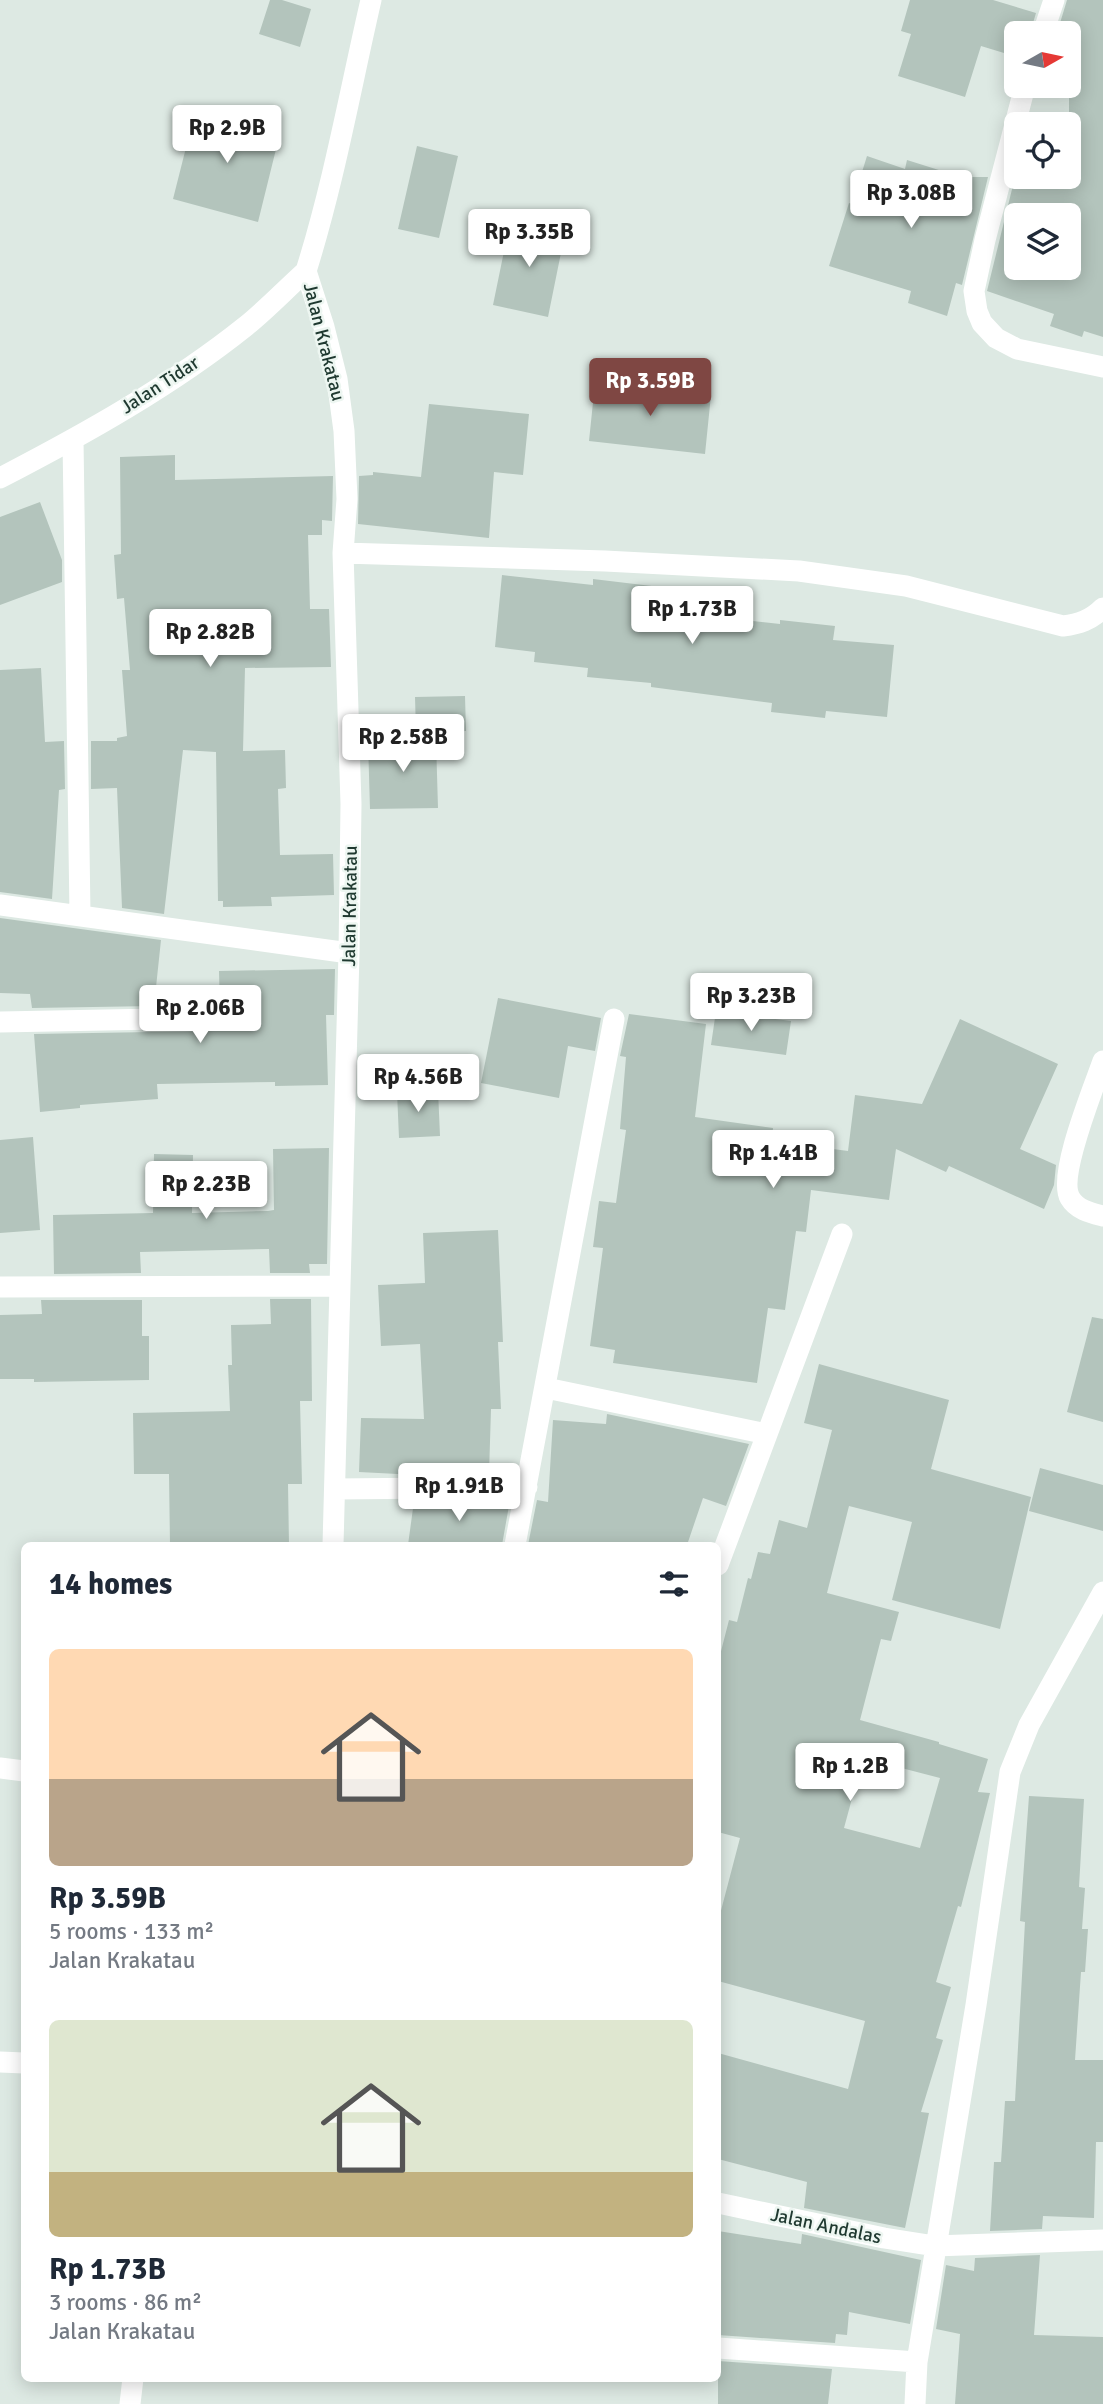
<!DOCTYPE html>
<html lang="en">
<head>
<meta charset="utf-8">
<style>
	:root { --surface:#fff; --page:#f2f2f3; --text:#1f2937; --muted:#747a83; --accent:#7f4743 }
	body { margin:0; font-family:Signika,sans-serif; background:var(--page); color:var(--text); height:100vh; display:flex; flex-direction:column; font-size:26px; white-space:nowrap }
	* { box-sizing:border-box; margin:0 }
	p { font-size:23px; color:var(--muted) }
	.icon { flex:none; width:38px; height:38px; fill:none; stroke:currentColor; stroke-width:2; stroke-linecap:round; stroke-linejoin:round }
	.map { position:relative; flex:1; overflow:hidden }
	.side { position:absolute; left:21px; top:1542px; width:700px; height:840px; display:flex; flex-direction:column; background:var(--surface); border-radius:10px; box-shadow:0 4px 18px #0003 }
	.side>* { flex:none }
	.needle { width:46px; rotate:81deg }
	.fabs { position:absolute; left:1004px; top:21px; display:grid; gap:14px }
	.fabs a { display:grid; place-items:center; width:77px; height:77px; border-radius:10px; background:var(--surface); box-shadow:0 4px 18px #0003; font-size:35px }
	.price { position:absolute; translate:-50% -60px; padding:0 16px; border-radius:7px; background:#fff; color:#222; font-size:23px; line-height:46px; filter:drop-shadow(0 2px 4px #0008) }
	.price::after { content:''; position:absolute; left:50%; top:42px; width:21px; height:16px; margin-left:-10px; background:inherit; clip-path:polygon(0 0,100% 0,50% 100%) }
	.price.active { background:var(--accent); color:#fff }
	ul { padding:0; list-style:none }
	li { display:grid; align-content:center; gap:14px; height:371px; padding:0 28px }
	li span { display:grid; place-items:center; height:217px; border-radius:10px; color:#555 }
	li>.icon { margin-inline-start:auto }
	span .icon { width:126px; height:126px; fill:#fffc; stroke-width:1 }
	li b { font-size:30px }
	h2 { display:flex; justify-content:space-between; align-items:center; height:84px; padding:0 28px; font-size:30px }
	.map>svg:first-child { display:block }
	.building { fill:#b3c4bc; fill-rule:evenodd }
	.lines { fill:none; stroke-linecap:round; stroke-linejoin:round }
	.minor { stroke:#fff; stroke-width:21 }
	.labels { text-anchor:middle; dominant-baseline:central; stroke-width:5; stroke-linejoin:round; paint-order:stroke }
	.street-label { font-size:19px; fill:#1f3930; stroke:#edf6f1 }
</style>
</head>
<body>
<div class="map">
<svg width="1103" height="2404" viewBox="0 0 1103 2404">
	<rect width="100%" height="100%" fill="#dde9e3"/>
	<path class="building" d="M 270,0 L 282,0 L 311,9 L 300,47 L 259,34 Z
		M 910,0 L 993,0 L 1036,13 L 1030,33 L 1010,33 L 1004,53 L 981,46 L 965,97 L 898,76 L 911,34 L 901,31 Z
		M 1067,0 L 1103,0 L 1103,337 L 1084,331 L 1082,337 L 1050,326 L 1054,314 L 987,291 L 1015,177 L 1069,177 L 1069,33 L 1057,33 ZM 1017,215 L 1069,215 L 1069,268 L 1017,268 Z
		M 196,108 L 281,129 L 258,222 L 173,199 Z
		M 417,146 L 458,156 L 439,238 L 398,229 Z
		M 867,156 L 905,169 L 907,160 L 961,177 L 988,177 L 962,285 L 956,283 L 947,316 L 908,303 L 911,291 L 829,266 L 849,203 L 852,204 Z
		M 510,222 L 565,233 L 548,317 L 493,305 Z
		M 595,383 L 711,395 L 705,454 L 589,441 Z
		M 429,404 L 529,414 L 523,475 L 494,472 L 489,538 L 358,524 L 359,476 L 373,475 L 373,472 L 421,477 Z
		M 175,455 L 175,480 L 333,476 L 332,521 L 322,520 L 322,535 L 308,535 L 310,609 L 329,609 L 331,667 L 245,668 L 243,751 L 285,750 L 286,788 L 278,789 L 280,855 L 333,854 L 334,895 L 271,897 L 272,906 L 223,907 L 223,901 L 218,901 L 216,752 L 183,750 L 164,914 L 122,908 L 117,788 L 91,789 L 91,741 L 117,741 L 117,738 L 127,736 L 122,670 L 130,670 L 124,598 L 117,599 L 114,555 L 121,554 L 120,457 Z
		M 40,502 L 62,560 L 62,582 L 0,605 L 0,517 Z
		M 502,575 L 593,585 L 593,579 L 710,593 L 707,616 L 780,624 L 780,620 L 835,626 L 833,640 L 894,645 L 887,717 L 826,711 L 825,718 L 771,712 L 772,703 L 651,687 L 651,683 L 587,677 L 588,668 L 534,662 L 535,652 L 495,647 Z
		M 41,668 L 45,742 L 64,741 L 65,789 L 59,790 L 52,899 L 0,892 L 0,670 Z
		M 465,696 L 466,731 L 416,732 L 415,697 Z
		M 436,740 L 438,808 L 370,809 L 368,741 Z
		M 0,918 L 161,940 L 154,1006 L 32,1008 L 30,994 L 0,993 Z
		M 335,969 L 334,1015 L 326,1015 L 328,1085 L 275,1086 L 275,1082 L 157,1084 L 158,1099 L 80,1105 L 80,1108 L 40,1112 L 34,1034 L 211,1031 L 221,1025 L 223,1018 L 220,1010 L 219,971 Z
		M 498,998 L 601,1018 L 595,1051 L 568,1046 L 559,1098 L 481,1083 Z
		M 716,1011 L 791,1021 L 786,1055 L 711,1045 Z
		M 629,1014 L 706,1024 L 695,1117 L 773,1128 L 772,1141 L 848,1151 L 855,1095 L 922,1104 L 960,1019 L 1058,1064 L 1020,1149 L 1056,1165 L 1054,1185 L 1044,1209 L 949,1166 L 946,1172 L 896,1149 L 889,1200 L 811,1190 L 806,1232 L 796,1231 L 785,1310 L 768,1308 L 757,1383 L 613,1363 L 615,1350 L 590,1346 L 603,1248 L 593,1247 L 599,1201 L 616,1203 L 626,1130 L 620,1129 L 626,1057 L 620,1056 Z
		M 438,1090 L 440,1136 L 399,1138 L 397,1092 Z
		M 33,1137 L 40,1230 L 0,1233 L 0,1140 Z
		M 329,1148 L 327,1264 L 309,1264 L 310,1273 L 270,1273 L 269,1249 L 140,1252 L 141,1273 L 54,1274 L 53,1215 L 153,1213 L 154,1154 L 193,1155 L 192,1213 L 268,1211 L 274,1210 L 273,1149 Z
		M 498,1230 L 503,1342 L 498,1342 L 501,1409 L 491,1409 L 489,1474 L 417,1475 L 359,1472 L 361,1418 L 424,1419 L 420,1344 L 381,1346 L 378,1285 L 425,1283 L 423,1233 Z
		M 270,1299 L 311,1299 L 312,1401 L 300,1401 L 302,1484 L 288,1484 L 289,1545 L 170,1545 L 169,1474 L 134,1474 L 133,1413 L 230,1411 L 228,1365 L 232,1365 L 231,1325 L 271,1324 Z
		M 41,1300 L 142,1300 L 142,1336 L 149,1336 L 149,1380 L 34,1382 L 34,1379 L 0,1379 L 0,1315 L 42,1314 Z
		M 1092,1317 L 1103,1319 L 1103,1422 L 1067,1412 Z
		M 819,1364 L 949,1400 L 931,1469 L 1031,1497 L 1000,1629 L 892,1600 L 912,1522 L 849,1506 L 827,1593 L 899,1612 L 891,1641 L 881,1639 L 860,1720 L 939,1742 L 939,1744 L 988,1759 L 978,1792 L 990,1793 L 961,1907 L 958,1906 L 936,1982 L 951,1987 L 936,2038 L 943,2040 L 921,2112 L 929,2113 L 905,2228 L 804,2208 L 807,2182 L 718,2159 L 718,2053 L 848,2089 L 865,2021 L 718,1981 L 718,1922 L 740,1838 L 718,1832 L 718,1663 L 729,1620 L 737,1622 L 748,1578 L 751,1579 L 758,1552 L 770,1554 L 779,1520 L 807,1528 L 832,1430 L 804,1423 ZM 863,1758 L 940,1778 L 920,1848 L 844,1828 Z
		M 607,1414 L 749,1444 L 726,1506 L 703,1498 L 687,1545 L 528,1545 L 537,1500 L 548,1502 L 553,1420 L 606,1424 Z
		M 1040,1468 L 1103,1485 L 1103,1531 L 1029,1511 Z
		M 510,1500 L 502,1545 L 408,1545 L 414,1501 Z
		M 1029,1796 L 1084,1799 L 1079,1887 L 1085,1888 L 1082,1929 L 1088,1929 L 1085,1972 L 1081,1972 L 1075,2060 L 1103,2060 L 1103,2142 L 1096,2142 L 1094,2218 L 1043,2216 L 1042,2229 L 990,2231 L 994,2162 L 1001,2162 L 1005,2101 L 1015,2101 L 1025,1922 L 1020,1921 Z
		M 718,2231 L 801,2244 L 802,2234 L 921,2260 L 910,2324 L 849,2312 L 847,2335 L 836,2334 L 835,2343 L 718,2335 Z
		M 1040,2255 L 1034,2335 L 1103,2337 L 1103,2404 L 955,2404 L 960,2334 L 936,2329 L 946,2265 L 974,2271 L 975,2258 Z
		M 718,2361 L 832,2369 L 828,2404 L 718,2404 Z"/>
	<g class="lines">
		<path class="minor" d="M 1043,33 L 1054,0
			M 1025,86 L 985,240 L 974,291 L 977,311 L 982,323 L 996,338 L 1017,349 L 1103,367
			M 306,271 L 324,327 L 337,379 L 344,431 L 347,499 L 343,553 L 351,804 L 349,953 L 333,1545
			M 306,271 C 334,182 350,91 371,0
			M 73,440 L 80,914
			M 0,478 C 85,434 171,386 246,326 C 267,309 286,289 306,271
			M 343,553 L 605,561 L 799,571 L 906,586 L 1063,626 C 1079,624 1091,620 1103,608
			M 0,905 L 349,953
			M 0,1022 L 210,1018
			M 1103,1061 C 1094,1087 1057,1176 1070,1198 C 1077,1210 1091,1213 1103,1216
			M 0,1287 L 339,1286
			M 546,1388 L 767,1434
			M 336,1489 L 527,1487
			M 515,1545 L 614,1019
			M 718,1565 L 842,1234
			M 0,1768 L 24,1771
			M 0,2062 L 24,2063
			M 718,2203 L 884,2238 L 935,2246 L 1103,2240
			M 718,2348 L 917,2362
			M 130,2404 L 133,2378
			M 915,2404 L 917,2362 L 976,2005 L 1010,1772 L 1029,1725 L 1103,1592"/>
	</g>
	<g class="labels">
		<g class="street-label">
			<text transform="translate(324 342) rotate(76)">Jalan Krakatau</text>
			<text transform="translate(160 385) rotate(-33)">Jalan Tidar</text>
			<text transform="translate(350 906) rotate(-89)">Jalan Krakatau</text>
			<text transform="translate(826 2226) rotate(12)">Jalan Andalas</text>
		</g>
	</g>
</svg>
<div class="fabs">
<a><svg class="needle" viewBox="-14 -14 28 28"><path d="M0-13l5 13h-10z" fill="#e53935"/><path d="M0 13l5-13h-10z" fill="#747a83"/></svg></a>
<a><svg class="icon" aria-label="locate" viewBox="0 0 24 24"><circle cx="12" cy="12" r="6"/><path d="M12 2v4M12 18v4M2 12h4M18 12h4"/></svg></a>
<a><svg class="icon" aria-label="layers" viewBox="0 0 24 24"><path d="M12 4l9 5-9 5-9-5zM3 14l9 5 9-5"/></svg></a>
</div>
<b class="price" style="left:227px;top:165px">Rp 2.9B</b>
<b class="price" style="left:911px;top:230px">Rp 3.08B</b>
<b class="price" style="left:529px;top:269px">Rp 3.35B</b>
<b class="price active" style="left:650px;top:418px">Rp 3.59B</b>
<b class="price" style="left:692px;top:646px">Rp 1.73B</b>
<b class="price" style="left:210px;top:669px">Rp 2.82B</b>
<b class="price" style="left:403px;top:774px">Rp 2.58B</b>
<b class="price" style="left:751px;top:1033px">Rp 3.23B</b>
<b class="price" style="left:200px;top:1045px">Rp 2.06B</b>
<b class="price" style="left:418px;top:1114px">Rp 4.56B</b>
<b class="price" style="left:773px;top:1190px">Rp 1.41B</b>
<b class="price" style="left:206px;top:1221px">Rp 2.23B</b>
<b class="price" style="left:459px;top:1523px">Rp 1.91B</b>
<b class="price" style="left:850px;top:1803px">Rp 1.2B</b>
<section class="side">
<h2>14 homes<svg class="icon" aria-label="filters" viewBox="0 0 24 24"><path d="M4 7h16M4 17h16"/><circle cx="9" cy="7" r="2"/><circle cx="15" cy="17" r="2"/></svg></h2>
<ul>
<li><span style="background:linear-gradient(#ffd9b3 60%,#b9a48a 0)"><svg class="icon" aria-label="home" viewBox="0 0 24 24"><path d="M3 11l9-7 9 7M6 9v11h12V9"/></svg></span><div><b>Rp 3.59B</b><p>5 rooms · 133 m²</p><p>Jalan Krakatau</p></div></li>
<li><span style="background:linear-gradient(#dfe7d0 70%,#c2b280 0)"><svg class="icon" aria-label="home" viewBox="0 0 24 24"><path d="M3 11l9-7 9 7M6 9v11h12V9"/></svg></span><div><b>Rp 1.73B</b><p>3 rooms · 86 m²</p><p>Jalan Krakatau</p></div></li>
</ul>
</section>
</div>
</body>
</html>
